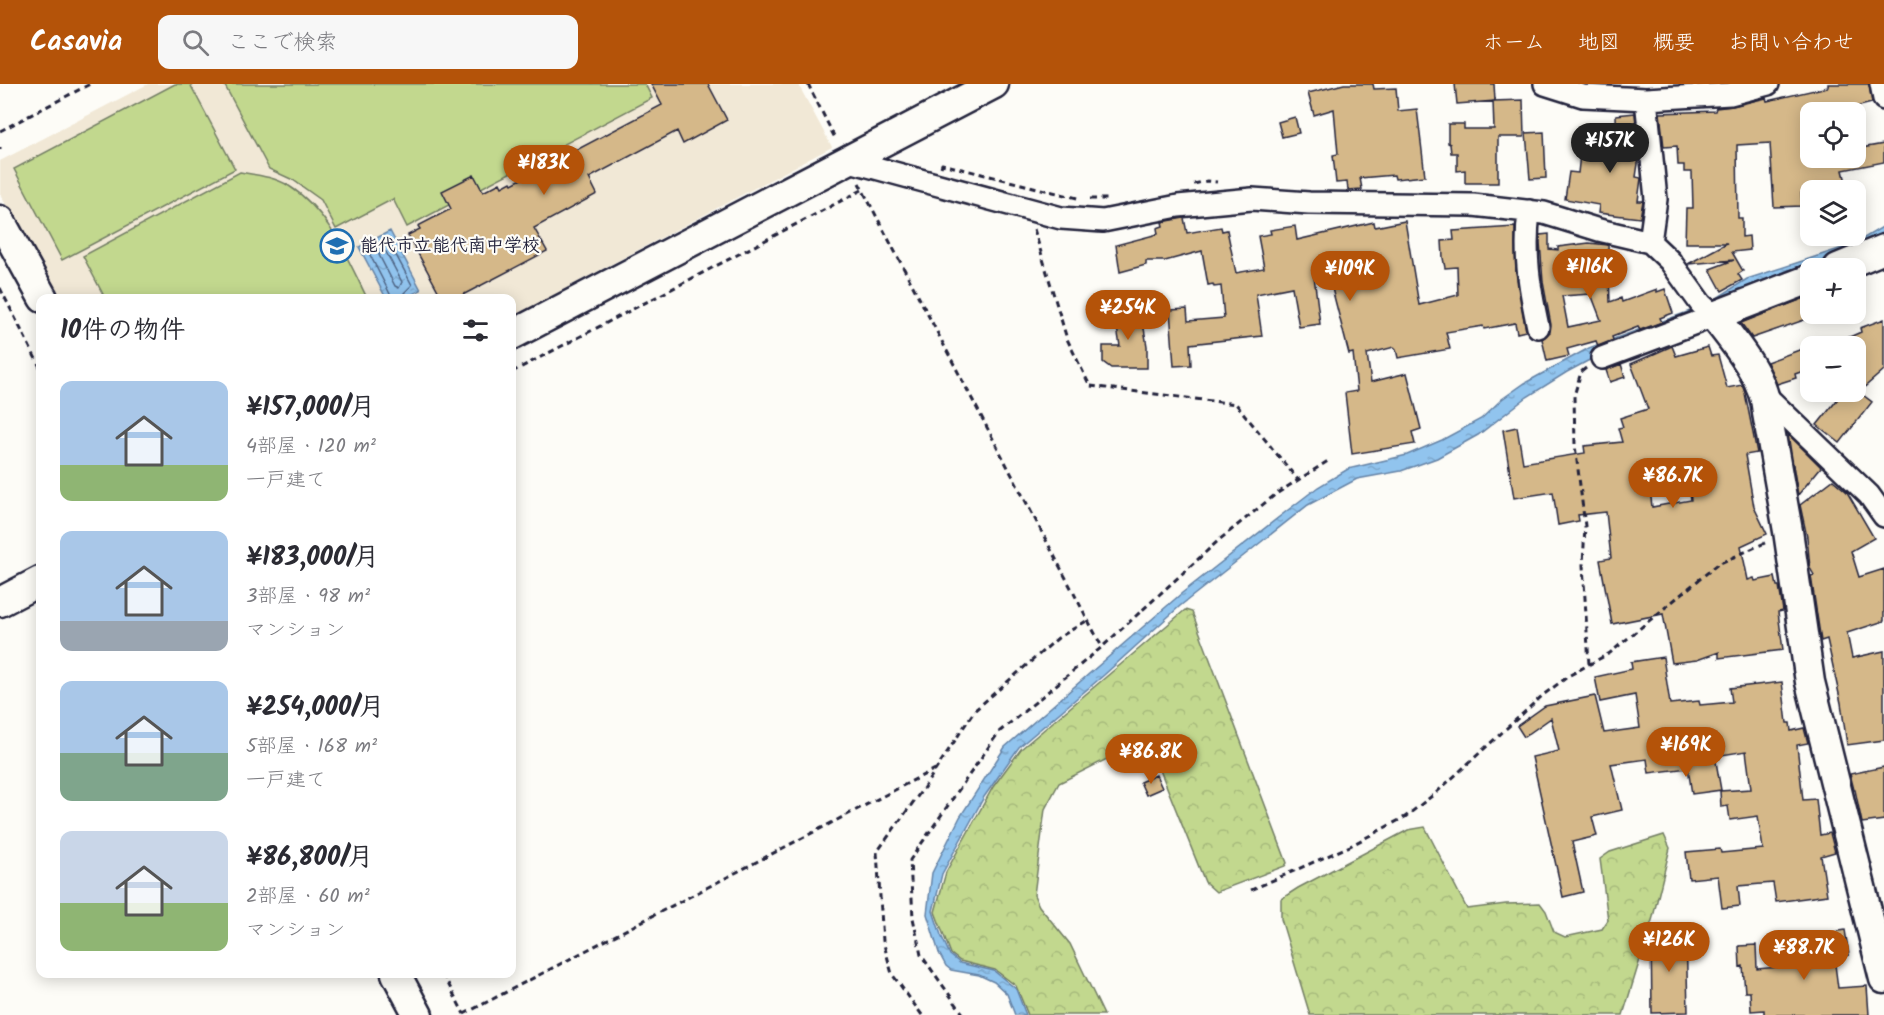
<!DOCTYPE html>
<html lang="ja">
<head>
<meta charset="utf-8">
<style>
	:root { --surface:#fff; --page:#f7f7f7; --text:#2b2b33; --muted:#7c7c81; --accent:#b45309 }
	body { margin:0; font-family:Kalam,"Klee One",sans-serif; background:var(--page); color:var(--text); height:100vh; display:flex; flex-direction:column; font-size:22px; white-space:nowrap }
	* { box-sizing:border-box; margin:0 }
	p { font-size:20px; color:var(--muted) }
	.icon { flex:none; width:33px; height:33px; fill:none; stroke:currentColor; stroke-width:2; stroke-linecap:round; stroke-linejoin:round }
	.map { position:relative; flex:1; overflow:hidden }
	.details { position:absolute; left:36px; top:210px; width:480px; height:684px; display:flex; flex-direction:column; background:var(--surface); border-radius:12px; box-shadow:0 3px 15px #0003 }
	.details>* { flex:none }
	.controls { position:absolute; left:1800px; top:18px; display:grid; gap:12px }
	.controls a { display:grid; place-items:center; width:66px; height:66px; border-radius:12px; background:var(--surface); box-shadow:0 3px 15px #0003; font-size:30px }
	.price { position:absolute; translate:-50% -51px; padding:0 14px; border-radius:21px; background:var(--accent); color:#fff; font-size:20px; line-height:39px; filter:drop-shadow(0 2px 3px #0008) }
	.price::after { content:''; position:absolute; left:50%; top:36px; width:18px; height:14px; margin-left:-9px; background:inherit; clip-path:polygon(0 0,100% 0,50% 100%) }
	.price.active { background:#222; color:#fff }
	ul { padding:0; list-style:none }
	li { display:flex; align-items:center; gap:18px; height:150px; padding:0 24px }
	li span { display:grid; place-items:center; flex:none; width:168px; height:120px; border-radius:12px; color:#555 }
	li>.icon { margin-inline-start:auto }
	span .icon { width:72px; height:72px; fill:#fffc; stroke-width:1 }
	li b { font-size:26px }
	h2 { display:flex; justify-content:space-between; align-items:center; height:72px; padding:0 24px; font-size:26px }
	header { display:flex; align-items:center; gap:36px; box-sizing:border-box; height:84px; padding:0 30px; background:var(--accent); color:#fff }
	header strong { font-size:28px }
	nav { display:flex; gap:33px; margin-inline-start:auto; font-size:21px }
	.search { width:420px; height:54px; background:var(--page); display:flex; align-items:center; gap:15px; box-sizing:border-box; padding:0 21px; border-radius:12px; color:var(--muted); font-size:22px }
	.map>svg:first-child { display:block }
	.built { fill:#f1e8d6 }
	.green { fill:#c2d88e; stroke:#727d64; stroke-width:1.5 }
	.forest { fill:url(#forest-crowns); stroke:#727d64; stroke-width:1.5 }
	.water { fill:url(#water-ripples); stroke:#6583a6; stroke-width:1.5 }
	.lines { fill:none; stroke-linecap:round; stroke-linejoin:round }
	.shore { stroke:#4e6383; stroke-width:1.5 }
	.building { fill:#d5b889; stroke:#22223b; stroke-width:1.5; fill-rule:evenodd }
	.street-casing { stroke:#22223b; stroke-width:26 }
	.secondary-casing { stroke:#22223b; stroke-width:33 }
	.path { stroke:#22223b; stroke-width:3; stroke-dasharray:6 4.5; stroke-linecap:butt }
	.street { stroke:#fdfcf7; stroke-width:21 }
	.secondary { stroke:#fdfcf7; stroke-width:28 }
	.labels { text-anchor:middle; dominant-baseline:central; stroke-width:4.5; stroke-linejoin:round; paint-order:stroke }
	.poi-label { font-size:18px; font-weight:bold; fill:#22223b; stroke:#fdfcf7; text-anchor:start }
</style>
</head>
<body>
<header>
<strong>Casavia</strong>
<div class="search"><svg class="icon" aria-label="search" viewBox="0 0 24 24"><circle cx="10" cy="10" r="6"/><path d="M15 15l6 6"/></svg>ここで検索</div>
<nav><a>ホーム</a><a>地図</a><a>概要</a><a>お問い合わせ</a></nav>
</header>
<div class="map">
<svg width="1884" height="931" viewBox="0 0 1884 931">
	<defs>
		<pattern id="forest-crowns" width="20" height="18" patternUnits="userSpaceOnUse" patternTransform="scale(1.5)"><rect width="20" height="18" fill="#c2d88e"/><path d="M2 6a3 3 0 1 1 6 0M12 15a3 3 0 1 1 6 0" fill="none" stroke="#a6b97b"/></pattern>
		<pattern id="water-ripples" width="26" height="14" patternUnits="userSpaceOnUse" patternTransform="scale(1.5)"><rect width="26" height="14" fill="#91c4ee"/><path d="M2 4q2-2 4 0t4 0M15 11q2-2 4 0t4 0" fill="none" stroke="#7da8cd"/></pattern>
	</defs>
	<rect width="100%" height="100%" fill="#fdfcf7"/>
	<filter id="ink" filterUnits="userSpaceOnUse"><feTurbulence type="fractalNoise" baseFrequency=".0167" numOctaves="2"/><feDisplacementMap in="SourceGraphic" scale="12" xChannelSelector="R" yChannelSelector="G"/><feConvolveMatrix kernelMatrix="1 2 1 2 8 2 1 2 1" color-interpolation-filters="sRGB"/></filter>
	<g filter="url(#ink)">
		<path class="built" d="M 148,0 L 798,0 L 832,63 L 512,233 L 512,214 L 57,214 L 0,110 L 0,77 Z"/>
		<path class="green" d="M 175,0 L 190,0 L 235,85 L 62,176 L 14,85 Z
			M 224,0 L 645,0 L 652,14 L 407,143 L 393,115 L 336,145 L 321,116 L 293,96 L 269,85 Z
			M 240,88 C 257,91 275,93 289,102 C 329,127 347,174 367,214 L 105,214 L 83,172 Z"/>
		<path class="forest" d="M 1185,526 L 1192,528 L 1287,779 L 1285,782 L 1216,808 L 1205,798 L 1160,686 L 1140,668 L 1127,665 L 1059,699 L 1045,725 L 1034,811 L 1039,822 L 1070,860 L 1104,931 L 1028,931 L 1016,902 L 995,886 L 960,877 L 951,870 L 935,828 L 946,788 L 993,703 L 1021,665 Z
			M 1425,743 L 1467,825 L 1506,820 L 1540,819 L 1546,827 L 1554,848 L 1565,853 L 1602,845 L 1608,836 L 1600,775 L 1610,768 L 1664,751 L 1670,764 L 1653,833 L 1623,931 L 1310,931 L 1281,835 L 1281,815 L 1298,804 L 1408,746 Z"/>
		<path class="water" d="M 1884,142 L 1884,155 L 1843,175 L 1814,184 L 1597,272 L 1567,288 L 1527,313 L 1478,351 L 1437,374 L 1401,387 L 1357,395 L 1308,421 L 1180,522 L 1104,591 L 1019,663 L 984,713 L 942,790 L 933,827 L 941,851 L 950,871 L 960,879 L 994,887 L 1016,905 L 1026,931 L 1015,931 L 1007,910 L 994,898 L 979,891 L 951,886 L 946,882 L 939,869 L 927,830 L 932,789 L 960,733 L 1005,663 L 1182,509 L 1288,426 L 1318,403 L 1348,385 L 1407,371 L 1442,356 L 1481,335 L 1502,315 L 1525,299 L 1589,264 L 1693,226 L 1714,216 L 1747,195 L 1842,164 L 1859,157 Z
			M 390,147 L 421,206 L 405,214 L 386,214 L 359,163 Z"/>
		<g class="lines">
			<path class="shore" d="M 382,167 L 386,168 L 402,198 L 399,204 L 395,202 L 379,171 Z
				M 391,214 L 390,210 L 368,167 L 370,165 L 386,156 L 389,158 L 412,201 L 404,209 L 403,214"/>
		</g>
		<path class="building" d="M 651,0 L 708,0 L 727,36 L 683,60 L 677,47 L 589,94 L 597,110 L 534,144 L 547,167 L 457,214 L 442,214 L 408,151 L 420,145 L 418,142 L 451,125 L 442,107 L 474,91 L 483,108 L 500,99 L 502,103 L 511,98 L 512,100 L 662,21 Z
			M 1344,0 L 1373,0 L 1374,5 L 1396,4 L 1398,27 L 1417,25 L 1425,92 L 1395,95 L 1394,91 L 1360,94 L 1362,105 L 1348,106 L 1347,98 L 1336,99 L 1333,71 L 1338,70 L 1334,25 L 1314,31 L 1308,9 Z
			M 1455,0 L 1494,0 L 1495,17 L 1457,20 Z
			M 1828,0 L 1869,0 L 1872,19 L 1852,24 L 1853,28 L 1810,28 L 1810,74 L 1856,74 L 1856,65 L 1884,60 L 1884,78 L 1843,86 L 1848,106 L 1810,106 L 1801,109 L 1802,122 L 1774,123 L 1770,59 L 1737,61 L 1738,134 L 1742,134 L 1742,153 L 1749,152 L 1750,166 L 1732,168 L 1743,187 L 1738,190 L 1742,196 L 1722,207 L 1710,185 L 1734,176 L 1688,180 L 1727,159 L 1685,159 L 1686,124 L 1693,124 L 1692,88 L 1684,88 L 1684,81 L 1678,81 L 1677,62 L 1664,63 L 1660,29 L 1715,27 L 1716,24 L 1733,22 L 1766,14 L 1767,17 L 1828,3 Z
			M 1523,16 L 1524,53 L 1498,53 L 1498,99 L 1465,99 L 1465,86 L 1457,87 L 1457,69 L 1451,69 L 1450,60 L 1448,59 L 1448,40 L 1464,40 L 1464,45 L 1494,45 L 1493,17 Z
			M 1635,29 L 1639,73 L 1636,93 L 1641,94 L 1638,117 L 1643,117 L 1640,134 L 1598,129 L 1599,121 L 1565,115 L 1569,88 L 1578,89 L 1581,62 L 1617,67 L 1616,31 Z
			M 1295,33 L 1299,49 L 1282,53 L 1278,38 Z
			M 1544,48 L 1546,94 L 1530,95 L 1526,49 Z
			M 1184,134 L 1187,149 L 1221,143 L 1222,147 L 1227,146 L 1236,189 L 1264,184 L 1258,152 L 1271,150 L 1270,146 L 1295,142 L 1297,156 L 1374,138 L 1375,143 L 1405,137 L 1419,221 L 1458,211 L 1457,183 L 1445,184 L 1443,174 L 1442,157 L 1454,156 L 1453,147 L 1515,143 L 1516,187 L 1526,247 L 1517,249 L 1515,239 L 1484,245 L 1483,242 L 1446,248 L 1450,265 L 1398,274 L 1396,265 L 1394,263 L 1367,270 L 1371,298 L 1407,289 L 1421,345 L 1412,348 L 1415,360 L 1352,370 L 1345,309 L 1357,307 L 1353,269 L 1349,270 L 1328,189 L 1314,192 L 1320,240 L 1299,243 L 1292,203 L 1256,210 L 1262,252 L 1190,260 L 1191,281 L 1174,282 L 1170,226 L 1187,225 L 1188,237 L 1224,234 L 1221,202 L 1214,203 L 1213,200 L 1208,201 L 1202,167 L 1165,177 L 1146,177 L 1146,181 L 1120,188 L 1116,161 L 1158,150 L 1157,144 L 1163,142 L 1162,138 Z
			M 1549,150 L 1549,165 L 1558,166 L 1558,163 L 1589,159 L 1608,161 L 1610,218 L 1621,214 L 1622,218 L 1657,205 L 1657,208 L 1665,205 L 1673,229 L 1660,234 L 1662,238 L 1640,246 L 1638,243 L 1612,253 L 1613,256 L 1598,262 L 1596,257 L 1567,265 L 1569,272 L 1547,277 L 1542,255 L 1550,248 L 1551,241 L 1543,198 L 1540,158 L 1540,151 ZM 1591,210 L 1601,236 L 1568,243 L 1562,212 Z
			M 1810,212 L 1810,234 L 1752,254 L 1741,239 Z
			M 1140,221 L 1147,262 L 1147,284 L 1111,284 L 1103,278 L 1103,262 L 1120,262 L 1114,225 Z
			M 1884,235 L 1884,286 L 1859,308 L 1872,318 L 1840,359 L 1817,341 L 1837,316 L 1827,308 L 1856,308 L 1856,262 L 1829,262 L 1861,248 L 1860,244 Z
			M 1672,262 L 1676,272 L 1708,263 L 1711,272 L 1718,271 L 1727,304 L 1742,301 L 1745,309 L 1757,369 L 1745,371 L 1754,423 L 1767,450 L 1741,462 L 1748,496 L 1754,494 L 1755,497 L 1775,493 L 1777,502 L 1779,502 L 1783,527 L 1778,528 L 1783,566 L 1719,574 L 1719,568 L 1697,576 L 1672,579 L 1663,530 L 1612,540 L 1600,476 L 1611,474 L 1606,428 L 1578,431 L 1579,437 L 1558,441 L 1553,408 L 1514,414 L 1503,346 L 1517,343 L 1523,379 L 1585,369 L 1584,362 L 1622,358 L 1618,344 L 1623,343 L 1620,334 L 1648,325 L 1631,280 ZM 1686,379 L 1691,416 L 1652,423 L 1648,385 Z
			M 1802,265 L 1809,285 L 1795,290 L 1796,294 L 1777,300 L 1767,278 Z
			M 1621,280 L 1625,293 L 1610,298 L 1606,286 Z
			M 1788,350 L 1821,383 L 1798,411 Z
			M 1833,396 L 1847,408 L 1874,454 L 1851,467 L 1859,493 L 1884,485 L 1884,537 L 1847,549 L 1852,574 L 1884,567 L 1884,656 L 1847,661 L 1841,619 L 1827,555 L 1821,557 L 1811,492 L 1814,491 L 1810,484 L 1807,453 L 1800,421 Z
			M 1663,573 L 1670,620 L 1699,617 L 1700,621 L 1732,618 L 1730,604 L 1782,598 L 1787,639 L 1790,639 L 1791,647 L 1804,644 L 1808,659 L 1797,661 L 1803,716 L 1816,715 L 1820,751 L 1830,749 L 1835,768 L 1821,772 L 1827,811 L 1776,818 L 1773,799 L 1738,802 L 1740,822 L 1722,824 L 1718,792 L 1689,795 L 1686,768 L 1720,765 L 1721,769 L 1763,765 L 1758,732 L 1730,736 L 1728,722 L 1721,723 L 1720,707 L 1751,705 L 1746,667 L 1715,672 L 1721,706 L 1692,710 L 1688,684 L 1649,689 L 1647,675 L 1611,680 L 1622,726 L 1592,733 L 1597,752 L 1572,758 L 1583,808 L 1563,813 L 1532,673 L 1559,667 L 1551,634 L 1524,653 L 1517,642 L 1545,622 L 1595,612 L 1604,649 L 1640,644 L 1635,611 L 1600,618 L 1595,593 L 1632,585 L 1631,578 Z
			M 1884,683 L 1884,736 L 1862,739 L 1855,706 L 1854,706 L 1850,690 Z
			M 1156,691 L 1162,704 L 1146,711 L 1140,698 Z
			M 1845,846 L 1849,871 L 1834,873 L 1838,904 L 1867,902 L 1869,931 L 1764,931 L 1764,926 L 1751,927 L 1750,908 L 1745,908 L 1743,882 L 1740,883 L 1739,862 L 1756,861 L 1757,885 L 1799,881 L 1795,854 Z
			M 1686,848 L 1688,928 L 1652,929 L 1651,849 Z"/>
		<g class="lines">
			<defs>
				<path id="street" d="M 1545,0 L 1583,12 L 1646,15 L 1730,10 L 1768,0
					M 1881,0 L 1884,15
					M 1646,15 L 1656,115 L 1650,158
					M 846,76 L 1061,134 L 1103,137 L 1178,122 L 1252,115 L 1309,119 L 1473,121 L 1544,129 L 1599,146 L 1650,158 L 1670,177 L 1701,220 L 1714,232
					M 1529,127 C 1524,171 1529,201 1538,243
					M 1602,274 L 1714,232
					M 1766,312 L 1869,411 L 1884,432"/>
				<path id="secondary" d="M 0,136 L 43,214
					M 1838,184 L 1884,165
					M 1810,195 L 1714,232 C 1735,260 1765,293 1767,329 L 1788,447 L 1810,598 L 1884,895
					M 512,251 L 994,0
					M 0,518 L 40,497
					M 396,890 L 418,931"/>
			</defs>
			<use href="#street" class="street-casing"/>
			<use href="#secondary" class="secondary-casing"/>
			<path class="path" d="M 808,0 L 836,56
				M 0,47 L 90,0
				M 0,63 L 0,66
				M 941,83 L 942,80 L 1081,115
				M 859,99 L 1102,563
				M 1194,100 L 1207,97 L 1217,98
				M 1090,115 L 1108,115
				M 1034,145 L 1067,255 L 1090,302 L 1236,320 L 1298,396
				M 0,204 L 40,283
				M 1586,284 L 1581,288 L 1574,312 L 1575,361 L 1585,442 L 1583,481 L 1589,581
				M 512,288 L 862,106
				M 1251,806 L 1350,762 L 1405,733 L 1437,708 L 1543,611 L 1570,591 L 1610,569 L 1718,480 L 1767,458
				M 443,890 L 464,930
				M 464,930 L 937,684
				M 922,931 L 892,890 L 883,857 L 877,768 L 925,702 L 975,626 L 1058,554 L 1088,536
				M 964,931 L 921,871 L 913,834 L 910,776 L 999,648 L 1102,563 L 1219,456 L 1276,410 L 1328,377"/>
			<use href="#street" class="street"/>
			<use href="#secondary" class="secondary"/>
		</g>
	</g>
	<defs>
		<symbol id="school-ring" viewBox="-11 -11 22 22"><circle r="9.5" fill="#fdfcf7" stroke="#1f6fb2" stroke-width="1.5"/><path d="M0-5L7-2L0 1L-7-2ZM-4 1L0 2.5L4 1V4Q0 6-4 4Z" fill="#1f6fb2"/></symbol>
	</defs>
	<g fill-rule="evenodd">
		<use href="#school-ring" x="318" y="143" width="38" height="38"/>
	</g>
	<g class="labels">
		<g class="poi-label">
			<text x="360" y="162">能代市立能代南中学校</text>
		</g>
	</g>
</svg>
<div class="controls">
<a><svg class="icon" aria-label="locate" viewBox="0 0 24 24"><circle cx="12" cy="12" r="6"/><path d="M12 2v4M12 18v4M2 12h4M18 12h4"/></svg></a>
<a><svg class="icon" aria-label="layers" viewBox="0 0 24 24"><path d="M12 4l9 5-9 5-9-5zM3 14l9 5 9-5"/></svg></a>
<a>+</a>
<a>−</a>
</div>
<b class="price active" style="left:1610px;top:90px">¥157K</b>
<b class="price" style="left:544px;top:112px">¥183K</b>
<b class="price" style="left:1590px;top:216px">¥116K</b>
<b class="price" style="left:1350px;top:218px">¥109K</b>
<b class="price" style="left:1128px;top:257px">¥254K</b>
<b class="price" style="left:1673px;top:425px">¥86.7K</b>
<b class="price" style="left:1686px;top:694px">¥169K</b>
<b class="price" style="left:1151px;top:701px">¥86.8K</b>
<b class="price" style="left:1669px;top:889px">¥126K</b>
<b class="price" style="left:1804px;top:897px">¥88.7K</b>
<section class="details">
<h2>10件の物件<svg class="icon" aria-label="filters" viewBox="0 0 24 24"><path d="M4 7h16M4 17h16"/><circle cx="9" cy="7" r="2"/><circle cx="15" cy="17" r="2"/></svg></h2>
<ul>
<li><span style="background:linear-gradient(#a9c7e8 70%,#8fb573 0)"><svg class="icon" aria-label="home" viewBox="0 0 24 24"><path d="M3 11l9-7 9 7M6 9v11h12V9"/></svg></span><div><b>¥157,000/月</b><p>4部屋 · 120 m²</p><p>一戸建て</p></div></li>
<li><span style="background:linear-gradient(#a9c7e8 75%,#9aa5b1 0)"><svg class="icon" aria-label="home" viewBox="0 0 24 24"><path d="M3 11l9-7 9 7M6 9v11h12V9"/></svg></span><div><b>¥183,000/月</b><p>3部屋 · 98 m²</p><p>マンション</p></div></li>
<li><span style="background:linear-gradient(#a9c7e8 60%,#7fa58c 0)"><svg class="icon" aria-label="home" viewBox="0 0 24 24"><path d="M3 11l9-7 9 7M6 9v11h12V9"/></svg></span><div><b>¥254,000/月</b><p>5部屋 · 168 m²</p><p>一戸建て</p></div></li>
<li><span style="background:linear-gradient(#c9d6e8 60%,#8fb573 0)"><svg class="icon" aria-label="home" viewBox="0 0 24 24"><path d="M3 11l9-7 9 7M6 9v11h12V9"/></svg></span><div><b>¥86,800/月</b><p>2部屋 · 60 m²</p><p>マンション</p></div></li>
</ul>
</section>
</div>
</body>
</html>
